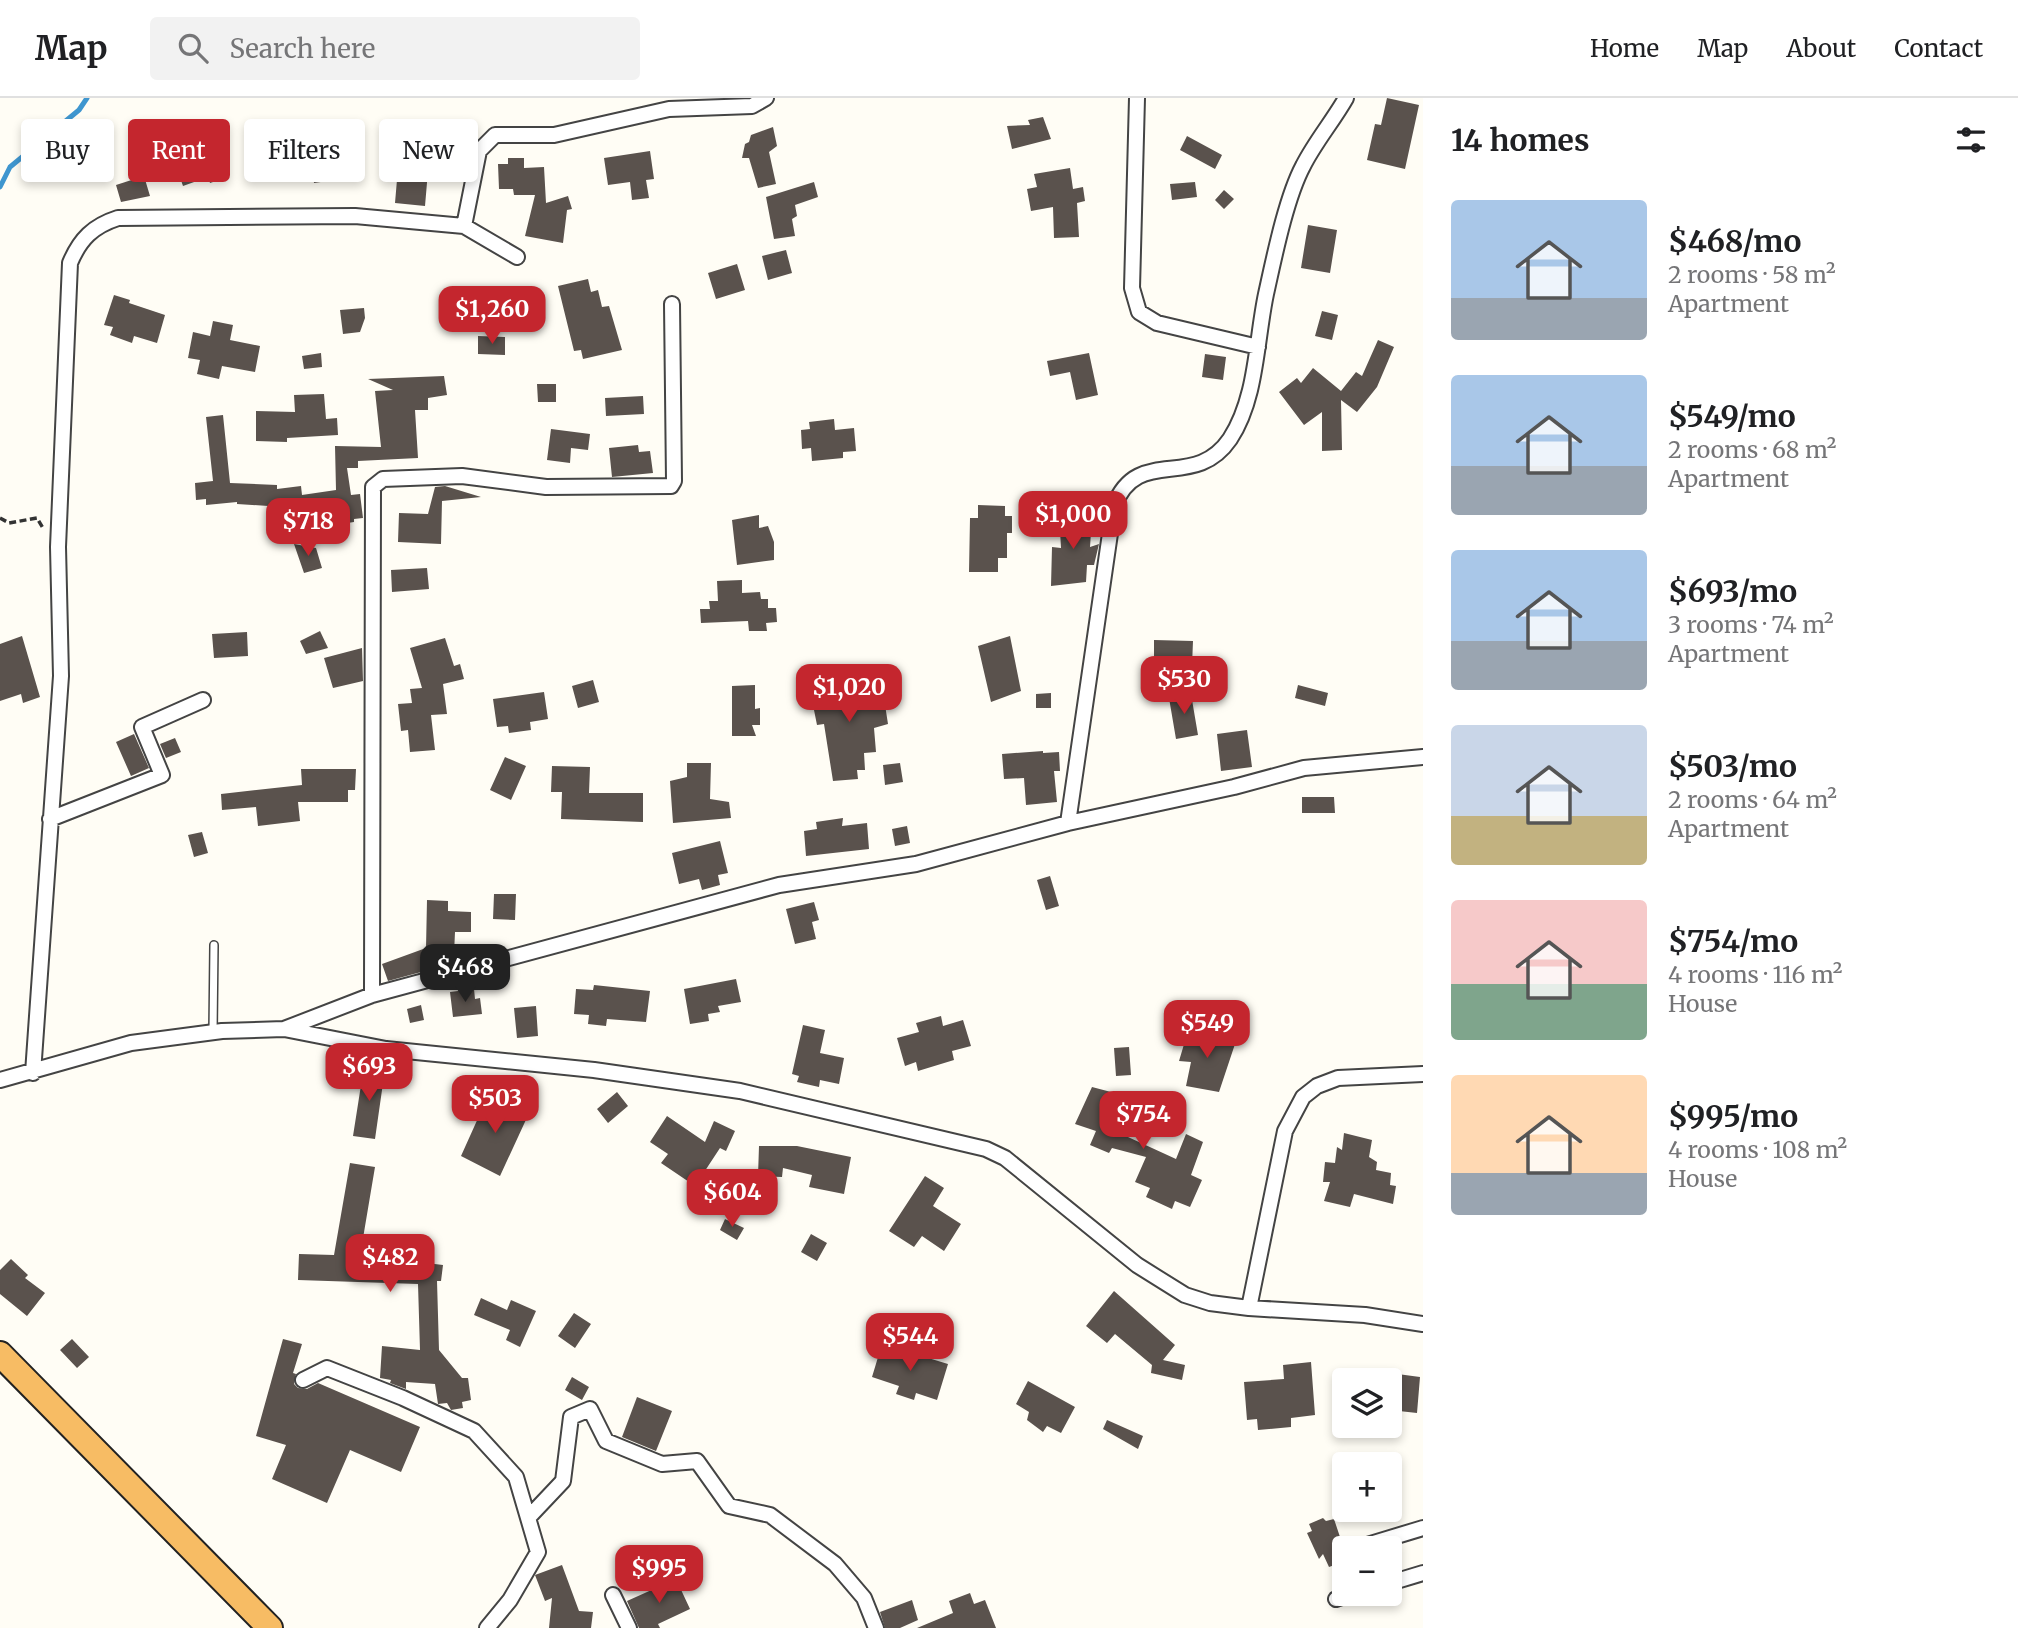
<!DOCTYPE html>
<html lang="en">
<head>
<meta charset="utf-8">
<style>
	:root { --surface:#fff; --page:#f2f2f2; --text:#202124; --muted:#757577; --line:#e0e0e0; --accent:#c4262e }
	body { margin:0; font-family:Merriweather,serif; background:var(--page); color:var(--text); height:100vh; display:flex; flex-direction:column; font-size:26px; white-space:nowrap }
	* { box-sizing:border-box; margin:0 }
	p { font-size:23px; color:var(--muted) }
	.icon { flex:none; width:38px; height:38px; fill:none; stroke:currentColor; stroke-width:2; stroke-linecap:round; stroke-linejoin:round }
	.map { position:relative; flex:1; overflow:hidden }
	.sheet { display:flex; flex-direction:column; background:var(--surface); width:595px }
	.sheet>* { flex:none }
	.hud { position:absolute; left:21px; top:21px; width:665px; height:63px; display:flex; gap:14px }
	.buttons { position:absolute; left:1332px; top:1270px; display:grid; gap:14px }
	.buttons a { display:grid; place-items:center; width:70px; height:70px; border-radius:7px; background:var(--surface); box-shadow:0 4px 10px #0003; font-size:35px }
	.price { position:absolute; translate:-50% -60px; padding:0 16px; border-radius:14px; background:var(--accent); color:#fff; font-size:23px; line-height:46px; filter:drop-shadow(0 2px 4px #0008) }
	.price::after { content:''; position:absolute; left:50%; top:42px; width:21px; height:16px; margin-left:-10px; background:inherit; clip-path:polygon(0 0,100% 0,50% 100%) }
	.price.on { background:#222; color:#fff }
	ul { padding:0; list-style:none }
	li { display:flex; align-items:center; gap:21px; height:175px; padding:0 28px }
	li span { display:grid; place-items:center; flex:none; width:196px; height:140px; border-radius:7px; color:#555 }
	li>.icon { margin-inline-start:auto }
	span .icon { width:84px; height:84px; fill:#fffc; stroke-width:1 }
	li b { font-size:30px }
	h2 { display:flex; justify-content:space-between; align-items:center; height:84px; padding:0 28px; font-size:30px }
	.tag { padding:0 24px; border-radius:7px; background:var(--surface); box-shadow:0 4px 10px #0003; font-size:24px; line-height:63px }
	.tag.on { background:var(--accent); color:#fff }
	header { display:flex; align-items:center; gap:42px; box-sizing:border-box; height:98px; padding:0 35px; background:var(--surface); border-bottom:2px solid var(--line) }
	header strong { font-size:33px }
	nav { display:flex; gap:38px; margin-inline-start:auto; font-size:24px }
	.search { width:490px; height:63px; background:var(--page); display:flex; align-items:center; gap:18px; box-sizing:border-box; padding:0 24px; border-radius:7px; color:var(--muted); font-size:26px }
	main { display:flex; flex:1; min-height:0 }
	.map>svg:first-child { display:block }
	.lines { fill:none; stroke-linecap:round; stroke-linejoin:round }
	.stream { stroke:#3f96cf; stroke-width:5 }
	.building { fill:#5a524d }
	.service-casing { stroke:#444; stroke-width:10 }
	.minor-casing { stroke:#444; stroke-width:18 }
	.trunk-casing { stroke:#222; stroke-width:28 }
	.path { stroke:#333; stroke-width:3.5; stroke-dasharray:7 3.5; stroke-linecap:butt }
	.service { stroke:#fff; stroke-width:7 }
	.minor { stroke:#fff; stroke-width:14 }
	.trunk { stroke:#f7bc64; stroke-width:24 }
</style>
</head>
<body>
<header>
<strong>Map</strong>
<div class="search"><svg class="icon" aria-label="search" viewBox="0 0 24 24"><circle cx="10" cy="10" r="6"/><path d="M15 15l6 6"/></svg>Search here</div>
<nav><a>Home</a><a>Map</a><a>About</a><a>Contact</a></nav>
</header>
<main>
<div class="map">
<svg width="1423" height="1530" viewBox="0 0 1423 1530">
	<rect width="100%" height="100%" fill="#fffdf5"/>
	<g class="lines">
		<path class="stream" d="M 0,89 L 10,69 L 79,12 L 87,0"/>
	</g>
	<path class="building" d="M 1387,0 L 1419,7 L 1405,71 L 1367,62 L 1375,26 L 1381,27 Z
		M 1043,19 L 1051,41 L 1012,51 L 1007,28 L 1030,27 L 1028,22 Z
		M 773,29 L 777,48 L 769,54 L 776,86 L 758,90 L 749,60 L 742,60 L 745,46 L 749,44 L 751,37 Z
		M 1187,38 L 1222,57 L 1215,71 L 1180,52 Z
		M 355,42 L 361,78 L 314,85 L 309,48 Z
		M 213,48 L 225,80 L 210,85 L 208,79 L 183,88 L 174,62 Z
		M 650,53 L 654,81 L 646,82 L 649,100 L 632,102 L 630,84 L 608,87 L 604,60 Z
		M 508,60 L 524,60 L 524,70 L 544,69 L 546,105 L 568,98 L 572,111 L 567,112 L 563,145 L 525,138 L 535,97 L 514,97 L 513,91 L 499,91 L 498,66 L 508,66 Z
		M 398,70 L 428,73 L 425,108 L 395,105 Z
		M 1070,70 L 1073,91 L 1083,89 L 1085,103 L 1077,105 L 1079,139 L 1054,140 L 1053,109 L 1031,113 L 1027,91 L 1037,89 L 1034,76 Z
		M 144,78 L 150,98 L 121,104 L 116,87 Z
		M 814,84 L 818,99 L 795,107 L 797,118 L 792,121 L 795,138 L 774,141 L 766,99 Z
		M 1195,84 L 1197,99 L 1172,102 L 1170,86 Z
		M 1224,92 L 1234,101 L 1224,111 L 1215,102 Z
		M 1308,127 L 1337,132 L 1330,175 L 1301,170 Z
		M 786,152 L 792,175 L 768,182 L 762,158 Z
		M 737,166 L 745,192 L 716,201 L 708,175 Z
		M 588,181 L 591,194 L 598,192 L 602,209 L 609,208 L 622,252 L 583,261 L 581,252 L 574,253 L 558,188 Z
		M 114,197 L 130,202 L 129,205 L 165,217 L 157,245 L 134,238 L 132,245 L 110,237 L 113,229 L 104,227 Z
		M 364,210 L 365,220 L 360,234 L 343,236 L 340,212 Z
		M 1322,213 L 1338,217 L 1332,242 L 1315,238 Z
		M 213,223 L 233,227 L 230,242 L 260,248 L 255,274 L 222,268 L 219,281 L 197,276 L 200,262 L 188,260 L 193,234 L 210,238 Z
		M 478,238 L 505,239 L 505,257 L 478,256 Z
		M 1378,242 L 1394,249 L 1377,289 L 1357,314 L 1341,302 L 1342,352 L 1322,353 L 1322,314 L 1304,327 L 1279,294 L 1297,280 L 1301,285 L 1313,270 L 1341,293 L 1356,274 L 1362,278 Z
		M 321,255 L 322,269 L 304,271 L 302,258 Z
		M 1089,255 L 1098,297 L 1076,302 L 1070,274 L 1050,278 L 1047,263 Z
		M 1205,256 L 1226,259 L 1223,282 L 1202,279 Z
		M 444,278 L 447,297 L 428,300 L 428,312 L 415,312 L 418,360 L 358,363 L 358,370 L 347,370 L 351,397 L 360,396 L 363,420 L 354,421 L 354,424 L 308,431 L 305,414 L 284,417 L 283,409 L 237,406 L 237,404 L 206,407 L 206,401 L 196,402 L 195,385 L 213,383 L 206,319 L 223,317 L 230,385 L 277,387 L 277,391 L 301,388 L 302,397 L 336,392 L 335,348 L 381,349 L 375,293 L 393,292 L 368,281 Z
		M 537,286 L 556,286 L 556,304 L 538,304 Z
		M 324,296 L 326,321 L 337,320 L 338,337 L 287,340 L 287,344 L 256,343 L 256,313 L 295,314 L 294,297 Z
		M 643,298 L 644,316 L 606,318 L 605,300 Z
		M 834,321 L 835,332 L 854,330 L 856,353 L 843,354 L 843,360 L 812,363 L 811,350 L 802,351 L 801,332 L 810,331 L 809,324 Z
		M 551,331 L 590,336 L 588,352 L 571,350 L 570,365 L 547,362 Z
		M 638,347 L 639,354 L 650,353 L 653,375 L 612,379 L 609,350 Z
		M 445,388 L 481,399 L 442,403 L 441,446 L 398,444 L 399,415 L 428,416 L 435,389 Z
		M 978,407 L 1005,408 L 1005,418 L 1012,418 L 1012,435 L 1007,435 L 1007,460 L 998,460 L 998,474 L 969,474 L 970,420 L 978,420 Z
		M 1059,414 L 1092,420 L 1090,449 L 1099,446 L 1094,467 L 1087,467 L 1086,484 L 1051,488 L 1052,449 L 1061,450 Z
		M 759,417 L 759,430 L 768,428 L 774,444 L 774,462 L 737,467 L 732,422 Z
		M 294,446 L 316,450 L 322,470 L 304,475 Z
		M 427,470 L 429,491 L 392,494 L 391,472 Z
		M 742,482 L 742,495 L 760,494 L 761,501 L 768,501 L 768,510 L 776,510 L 777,524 L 766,525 L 767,533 L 749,533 L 748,523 L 701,525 L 700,511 L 710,511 L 709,503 L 718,503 L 717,483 Z
		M 320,533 L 328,550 L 306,556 L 300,543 Z
		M 247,534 L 248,558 L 214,560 L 212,536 Z
		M 22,538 L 40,599 L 23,605 L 21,596 L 0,603 L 0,546 Z
		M 1010,538 L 1021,593 L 991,604 L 978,548 Z
		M 445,540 L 454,568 L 460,566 L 464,581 L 443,586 L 447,616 L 431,617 L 435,652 L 410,654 L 408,632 L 401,633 L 398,606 L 412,605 L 410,591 L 422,590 L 410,550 Z
		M 1154,542 L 1193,543 L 1192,568 L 1154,567 Z
		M 362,550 L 363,583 L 333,590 L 324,560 Z
		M 872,581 L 875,596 L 883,594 L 888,626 L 874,630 L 876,654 L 864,655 L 865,672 L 857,672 L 858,681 L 833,683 L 824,626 L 817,627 L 810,592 Z
		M 593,582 L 599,604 L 578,610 L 572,588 Z
		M 755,587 L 755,611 L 760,610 L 760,627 L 752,627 L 756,638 L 732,638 L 732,588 Z
		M 1298,587 L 1328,595 L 1325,608 L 1295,600 Z
		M 544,594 L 548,621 L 530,624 L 531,632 L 509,635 L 508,628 L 497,629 L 493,601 Z
		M 1051,595 L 1051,610 L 1036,610 L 1036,596 Z
		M 1191,596 L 1198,637 L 1176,641 L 1169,600 Z
		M 1247,632 L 1252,669 L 1221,673 L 1217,636 Z
		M 134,636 L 149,670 L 131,678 L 116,644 Z
		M 175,640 L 181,654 L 166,660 L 160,646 Z
		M 1043,653 L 1043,655 L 1059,654 L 1060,673 L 1054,673 L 1057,704 L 1026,707 L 1024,680 L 1004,681 L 1002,656 Z
		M 505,659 L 526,668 L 511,702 L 490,692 Z
		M 687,665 L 711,665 L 710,701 L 729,704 L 731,720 L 673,725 L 670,683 L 687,679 Z
		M 900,665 L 903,684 L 885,687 L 883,667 Z
		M 552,668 L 590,669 L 589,695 L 643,695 L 643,724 L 561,721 L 562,694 L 551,694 Z
		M 301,671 L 356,671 L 355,692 L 348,692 L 348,704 L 298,704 L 300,723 L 258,728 L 256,709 L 222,712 L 221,696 L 302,687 Z
		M 1302,699 L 1334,699 L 1335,715 L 1302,715 Z
		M 843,720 L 842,728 L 867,725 L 869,751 L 806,758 L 804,733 L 817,731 L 816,724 Z
		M 907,728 L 910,745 L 895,748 L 892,731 Z
		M 202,734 L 208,755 L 194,759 L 188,737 Z
		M 720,743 L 728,775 L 718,777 L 720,787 L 702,792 L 699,781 L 679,786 L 672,755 Z
		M 1050,778 L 1059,808 L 1046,812 L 1037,782 Z
		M 494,796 L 516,796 L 515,822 L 493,821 Z
		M 427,802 L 448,803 L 448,813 L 471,814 L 471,834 L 455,834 L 454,856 L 439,856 L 443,868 L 388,883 L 382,866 L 426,850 Z
		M 814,804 L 819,822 L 812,824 L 816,841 L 795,846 L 786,811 Z
		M 736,881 L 741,904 L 718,908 L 720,914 L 708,916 L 709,923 L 690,926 L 684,891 Z
		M 594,887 L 650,893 L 646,924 L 607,921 L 606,928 L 588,926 L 589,917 L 574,916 L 576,891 L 593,892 Z
		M 474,891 L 475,901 L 480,900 L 482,916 L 453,919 L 450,894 Z
		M 421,907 L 424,922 L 410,925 L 407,911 Z
		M 536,908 L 538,938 L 517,940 L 514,910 Z
		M 941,918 L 943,928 L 963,922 L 971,948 L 952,953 L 954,962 L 918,973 L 916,964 L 905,968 L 897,940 L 919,934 L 916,925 Z
		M 803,927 L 825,932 L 820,955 L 844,960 L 839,986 L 820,982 L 819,989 L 797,984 L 799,978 L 792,976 Z
		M 1188,933 L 1236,943 L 1219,994 L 1186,988 L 1191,964 L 1179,963 Z
		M 1129,949 L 1131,977 L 1116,978 L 1114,950 Z
		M 364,968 L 385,971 L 375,1041 L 353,1038 Z
		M 1092,989 L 1111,994 L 1108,1002 L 1135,1019 L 1128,1039 L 1176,1061 L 1186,1036 L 1203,1044 L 1191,1077 L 1202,1082 L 1190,1109 L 1175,1103 L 1172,1111 L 1146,1099 L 1150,1090 L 1135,1084 L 1146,1059 L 1112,1050 L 1109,1055 L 1090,1047 L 1096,1033 L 1075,1026 Z
		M 617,994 L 628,1008 L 608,1025 L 597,1011 Z
		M 488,998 L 530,1013 L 500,1078 L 461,1058 Z
		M 667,1018 L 705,1044 L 714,1023 L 735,1033 L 726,1053 L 720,1050 L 695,1088 L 661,1065 L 668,1056 L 650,1044 Z
		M 1344,1035 L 1372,1042 L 1369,1059 L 1377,1064 L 1376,1072 L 1391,1075 L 1390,1087 L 1396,1088 L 1393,1106 L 1354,1096 L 1350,1109 L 1324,1103 L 1330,1084 L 1323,1084 L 1325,1064 L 1335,1065 L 1337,1049 L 1342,1052 Z
		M 759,1048 L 797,1048 L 851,1059 L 844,1096 L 809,1089 L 812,1077 L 783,1070 L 782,1079 L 758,1078 Z
		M 350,1065 L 375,1069 L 360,1158 L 410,1159 L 410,1163 L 443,1167 L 441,1183 L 437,1183 L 439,1252 L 462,1280 L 468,1280 L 471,1302 L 462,1304 L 463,1310 L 451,1312 L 447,1305 L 438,1306 L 435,1286 L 406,1284 L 406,1291 L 390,1285 L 391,1282 L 380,1280 L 382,1248 L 420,1252 L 418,1186 L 298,1182 L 299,1156 L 334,1157 Z
		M 925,1078 L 944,1090 L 933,1108 L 961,1126 L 944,1153 L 922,1138 L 914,1149 L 889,1133 Z
		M 725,1121 L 744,1130 L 737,1142 L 720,1132 Z
		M 811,1136 L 827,1145 L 817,1163 L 801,1154 Z
		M 11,1161 L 28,1177 L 25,1180 L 45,1195 L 27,1218 L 0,1196 L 0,1172 Z
		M 1114,1193 L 1175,1247 L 1163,1262 L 1185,1267 L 1182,1282 L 1151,1275 L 1152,1267 L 1115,1236 L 1107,1245 L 1086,1228 Z
		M 481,1200 L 507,1212 L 511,1202 L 536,1213 L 520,1249 L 506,1242 L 510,1232 L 474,1217 Z
		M 574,1215 L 591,1226 L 575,1250 L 558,1238 Z
		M 72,1241 L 89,1259 L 77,1270 L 60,1252 Z
		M 283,1241 L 302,1246 L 293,1275 L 296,1276 L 294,1286 L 298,1290 L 307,1291 L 318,1285 L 420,1329 L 401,1374 L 350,1352 L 327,1405 L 272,1381 L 286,1347 L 256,1338 Z
		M 882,1246 L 948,1266 L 937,1302 L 916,1295 L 914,1302 L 896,1296 L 899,1288 L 872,1279 Z
		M 1311,1264 L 1315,1317 L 1291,1320 L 1291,1329 L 1258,1332 L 1257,1321 L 1247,1322 L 1244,1284 L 1284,1281 L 1283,1267 Z
		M 1390,1275 L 1420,1279 L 1417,1315 L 1390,1312 Z
		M 572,1279 L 589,1289 L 582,1302 L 565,1292 Z
		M 1028,1283 L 1075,1309 L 1061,1335 L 1047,1328 L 1043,1334 L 1027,1322 L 1029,1314 L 1016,1306 Z
		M 637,1299 L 672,1313 L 656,1353 L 622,1339 Z
		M 1107,1322 L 1143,1338 L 1138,1351 L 1103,1331 Z
		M 1323,1420 L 1326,1423 L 1334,1421 L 1343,1448 L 1344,1456 L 1340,1457 L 1343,1464 L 1329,1469 L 1323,1456 L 1319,1461 L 1307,1435 L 1312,1433 L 1309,1426 Z
		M 562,1467 L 579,1513 L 593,1514 L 591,1530 L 549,1530 L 552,1500 L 545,1503 L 535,1477 Z
		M 676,1481 L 690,1511 L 658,1526 L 660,1530 L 639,1530 L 627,1503 Z
		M 970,1495 L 974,1506 L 985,1502 L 996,1530 L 917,1530 L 953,1515 L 949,1503 Z
		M 912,1502 L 918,1522 L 900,1530 L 885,1530 L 880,1514 Z"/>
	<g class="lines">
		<defs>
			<path id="service" d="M 213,934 L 214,847"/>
			<path id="minor" d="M 1137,0 L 1132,190 L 1139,214 L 1157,225 L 1258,249
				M 464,128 L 479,53 L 495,37 L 554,37 L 669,11 L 752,8 L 766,0
				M 50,721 L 162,677 L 142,629 L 203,602
				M 1068,725 L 1114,408 C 1138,346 1194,394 1230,341 C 1257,300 1256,243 1266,196 C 1274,160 1286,100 1303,68 C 1315,44 1333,23 1346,0
				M 372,897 L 373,389 L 383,381 L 462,378 L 546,389 L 671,388 L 674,383 L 672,206
				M 284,931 L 372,897 L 779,787 L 916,766 L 1068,725 L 1234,689 L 1304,670 L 1423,659
				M 33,975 L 61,578 L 58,449 L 70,165 C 80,141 93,128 118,120 L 355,118 L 464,128 L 517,159
				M 0,982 L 131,945 L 222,933 L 284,931 L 386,951 L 594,972 L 740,993 L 986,1051 L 1005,1060 L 1137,1167 L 1185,1197 L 1210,1205 L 1249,1210 L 1365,1217 L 1423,1226
				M 1249,1210 L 1285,1033 L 1303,999 L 1317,988 L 1338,980 L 1423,976
				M 303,1282 L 327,1270 L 403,1300 L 474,1333 L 516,1379 L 538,1454 L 510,1502 L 487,1530
				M 528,1420 L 563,1383 L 571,1319 L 590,1311 L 606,1343 L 662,1366 L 697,1363 L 729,1408 L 770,1417 L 835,1466 L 864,1500 L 876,1530
				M 1357,1450 L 1423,1430
				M 1390,1485 L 1423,1475
				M 613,1497 L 629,1530
				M 1336,1501 L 1350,1496"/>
			<path id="trunk" d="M 0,1256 L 270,1530"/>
		</defs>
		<use href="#service" class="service-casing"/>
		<use href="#minor" class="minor-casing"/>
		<use href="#trunk" class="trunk-casing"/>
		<path class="path" d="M 0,420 L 9,425 L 37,420 L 43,430"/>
		<use href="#service" class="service"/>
		<use href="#minor" class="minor"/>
		<use href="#trunk" class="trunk"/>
	</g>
</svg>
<div class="buttons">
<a><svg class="icon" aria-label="layers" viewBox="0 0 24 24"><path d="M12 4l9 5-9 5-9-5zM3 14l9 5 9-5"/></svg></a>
<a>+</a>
<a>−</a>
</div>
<b class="price" style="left:492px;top:248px">$1,260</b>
<b class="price" style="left:1073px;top:453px">$1,000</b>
<b class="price" style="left:308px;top:460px">$718</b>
<b class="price" style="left:1184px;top:618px">$530</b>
<b class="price" style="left:849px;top:626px">$1,020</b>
<b class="price on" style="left:465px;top:906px">$468</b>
<b class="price" style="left:1207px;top:962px">$549</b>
<b class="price" style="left:369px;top:1005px">$693</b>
<b class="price" style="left:495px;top:1037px">$503</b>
<b class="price" style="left:1143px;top:1053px">$754</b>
<b class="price" style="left:732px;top:1131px">$604</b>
<b class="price" style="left:390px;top:1196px">$482</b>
<b class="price" style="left:910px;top:1275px">$544</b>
<b class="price" style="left:659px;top:1507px">$995</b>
<div class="hud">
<a class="tag">Buy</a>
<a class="tag on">Rent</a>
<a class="tag">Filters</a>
<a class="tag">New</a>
</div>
</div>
<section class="sheet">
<h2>14 homes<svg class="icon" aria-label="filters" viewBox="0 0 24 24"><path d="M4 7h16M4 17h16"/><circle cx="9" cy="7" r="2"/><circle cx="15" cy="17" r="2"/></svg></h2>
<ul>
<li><span style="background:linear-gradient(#a9c7e8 70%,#9aa5b1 0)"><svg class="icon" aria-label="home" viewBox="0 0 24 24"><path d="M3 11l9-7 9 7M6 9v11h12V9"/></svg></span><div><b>$468/mo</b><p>2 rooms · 58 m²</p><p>Apartment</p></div></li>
<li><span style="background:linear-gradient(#a9c7e8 65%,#9aa5b1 0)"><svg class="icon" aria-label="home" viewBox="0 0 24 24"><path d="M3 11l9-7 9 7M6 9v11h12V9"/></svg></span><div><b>$549/mo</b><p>2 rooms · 68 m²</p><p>Apartment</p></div></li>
<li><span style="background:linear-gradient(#a9c7e8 65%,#9aa5b1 0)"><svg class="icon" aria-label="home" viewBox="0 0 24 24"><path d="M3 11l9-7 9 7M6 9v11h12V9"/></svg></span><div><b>$693/mo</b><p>3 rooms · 74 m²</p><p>Apartment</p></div></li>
<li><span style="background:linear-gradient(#c9d6e8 65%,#c2b280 0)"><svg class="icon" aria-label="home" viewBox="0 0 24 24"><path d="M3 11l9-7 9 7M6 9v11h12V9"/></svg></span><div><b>$503/mo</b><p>2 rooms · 64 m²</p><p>Apartment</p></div></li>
<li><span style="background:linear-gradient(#f6c9c9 60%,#7fa58c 0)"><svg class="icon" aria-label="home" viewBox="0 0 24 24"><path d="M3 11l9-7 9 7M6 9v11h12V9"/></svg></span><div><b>$754/mo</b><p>4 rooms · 116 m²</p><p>House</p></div></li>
<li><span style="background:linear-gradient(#ffd9b3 70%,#9aa5b1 0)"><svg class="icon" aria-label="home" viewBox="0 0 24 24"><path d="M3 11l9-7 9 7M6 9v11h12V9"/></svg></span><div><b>$995/mo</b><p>4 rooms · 108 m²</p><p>House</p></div></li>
</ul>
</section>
</main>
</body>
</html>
